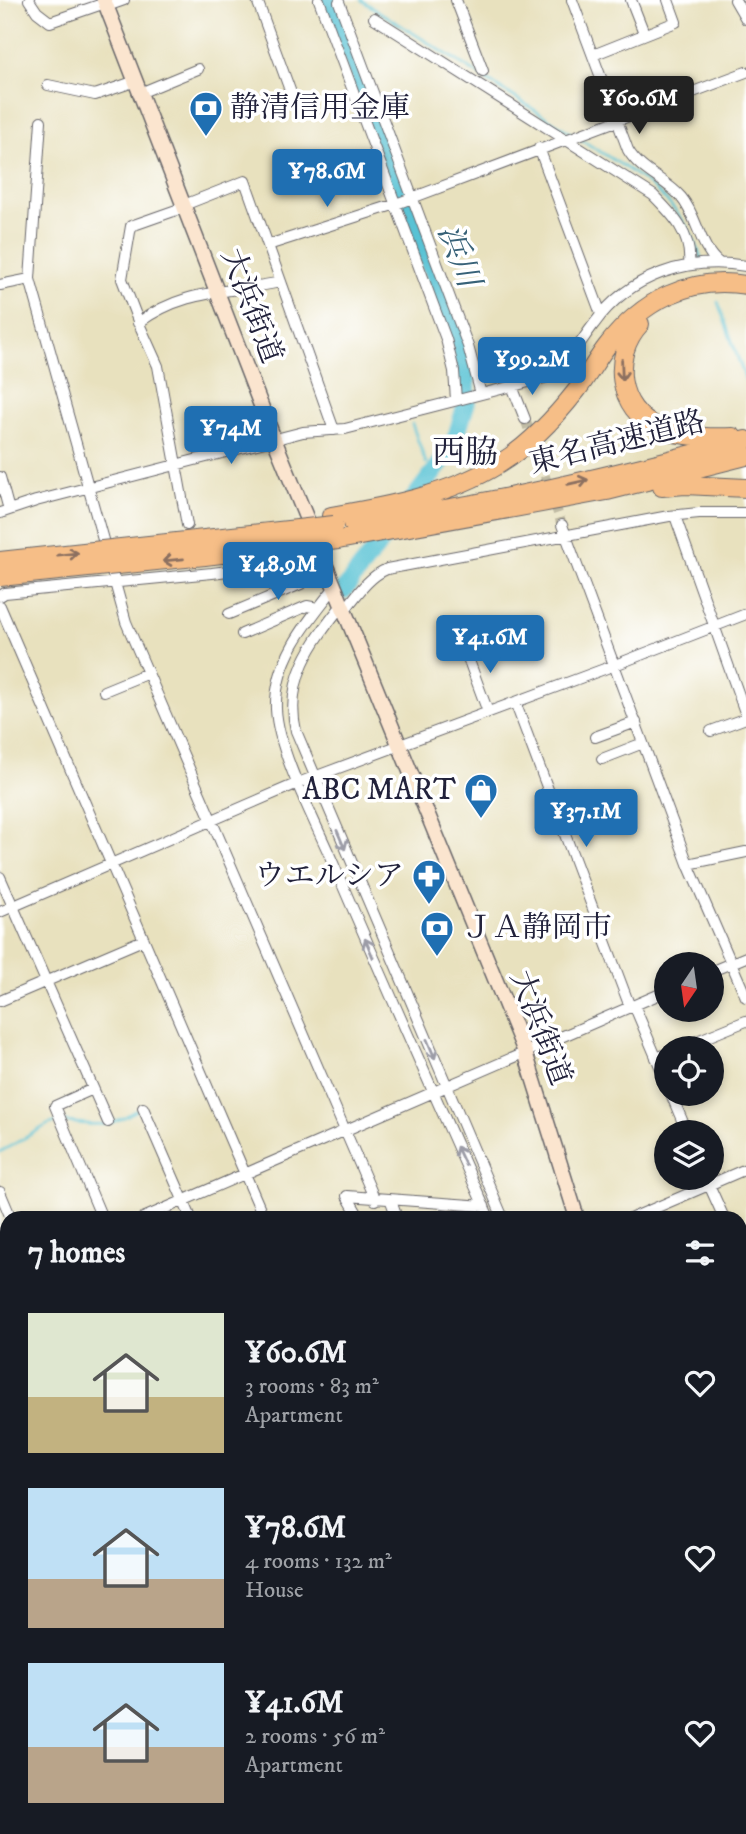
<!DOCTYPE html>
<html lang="en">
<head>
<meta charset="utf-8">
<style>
	:root { --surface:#171b24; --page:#242831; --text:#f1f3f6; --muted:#9ea1a6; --accent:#1f6fb2 }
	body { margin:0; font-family:"IM FELL DW Pica","Noto Serif JP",serif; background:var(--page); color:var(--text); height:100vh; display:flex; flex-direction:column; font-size:26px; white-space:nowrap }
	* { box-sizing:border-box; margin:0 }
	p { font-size:23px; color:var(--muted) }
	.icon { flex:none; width:38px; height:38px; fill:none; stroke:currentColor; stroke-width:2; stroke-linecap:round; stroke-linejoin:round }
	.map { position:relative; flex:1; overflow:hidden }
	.details { position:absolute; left:0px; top:1211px; width:747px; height:623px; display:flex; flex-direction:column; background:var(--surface); border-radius:21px 21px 0 0; box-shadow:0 4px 10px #0003 }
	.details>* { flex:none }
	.needle { width:46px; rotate:193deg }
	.buttons { position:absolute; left:654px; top:952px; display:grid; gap:14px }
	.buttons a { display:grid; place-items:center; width:70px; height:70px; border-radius:50%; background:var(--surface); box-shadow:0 4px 10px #0003; font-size:35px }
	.price { position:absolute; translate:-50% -60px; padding:0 16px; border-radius:7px; background:var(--accent); color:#fff; font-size:23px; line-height:46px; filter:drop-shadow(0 2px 4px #0008) }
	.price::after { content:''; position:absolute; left:50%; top:42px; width:21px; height:16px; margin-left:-10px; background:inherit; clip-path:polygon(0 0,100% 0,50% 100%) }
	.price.selected { background:#222; color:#fff }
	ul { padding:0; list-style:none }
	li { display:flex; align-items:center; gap:21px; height:175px; padding:0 28px }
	li span { display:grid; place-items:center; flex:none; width:196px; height:140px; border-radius:0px; color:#555 }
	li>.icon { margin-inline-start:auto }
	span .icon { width:84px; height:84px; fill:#fffc; stroke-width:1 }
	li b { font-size:30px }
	h2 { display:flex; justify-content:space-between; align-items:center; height:84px; padding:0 28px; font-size:30px }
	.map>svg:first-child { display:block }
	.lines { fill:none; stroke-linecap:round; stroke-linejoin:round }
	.stream { stroke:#59c2d4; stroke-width:2.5 }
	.river { stroke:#59c2d4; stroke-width:18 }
	.street-tunnel { stroke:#c0bba4; stroke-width:10; stroke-dasharray:10 5; stroke-linecap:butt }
	.street-casing { stroke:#676569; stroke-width:12 }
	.secondary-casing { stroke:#676569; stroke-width:17 }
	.highway-casing { stroke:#676569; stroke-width:20 }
	.street { stroke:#fff; stroke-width:10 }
	.secondary { stroke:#fbe5cf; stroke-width:14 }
	.highway { stroke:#f6be87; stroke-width:18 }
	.highway-bridge-casing { stroke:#676569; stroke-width:20; stroke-linecap:butt }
	.highway-bridge { stroke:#f6be87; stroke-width:18 }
	.oneway { stroke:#8c7061 }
	.oneway2 { stroke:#9c9ca7 }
	.labels { text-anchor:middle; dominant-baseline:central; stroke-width:7; stroke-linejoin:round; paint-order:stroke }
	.poi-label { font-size:30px; fill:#22223b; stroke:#fff; text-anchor:start }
	.street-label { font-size:30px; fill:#22223b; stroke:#fff }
	.water-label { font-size:32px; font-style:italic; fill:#386278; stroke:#fff }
	.quarter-label { font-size:33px; fill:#22223b; stroke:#fff }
</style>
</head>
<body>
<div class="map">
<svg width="746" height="1834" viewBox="0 0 746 1834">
	<rect width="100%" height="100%" fill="#fff"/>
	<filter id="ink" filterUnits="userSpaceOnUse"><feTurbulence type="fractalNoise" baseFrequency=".0143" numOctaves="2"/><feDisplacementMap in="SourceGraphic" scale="14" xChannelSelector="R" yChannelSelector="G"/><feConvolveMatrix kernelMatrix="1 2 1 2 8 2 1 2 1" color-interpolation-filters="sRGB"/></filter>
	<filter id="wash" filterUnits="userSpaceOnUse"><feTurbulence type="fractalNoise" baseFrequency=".00686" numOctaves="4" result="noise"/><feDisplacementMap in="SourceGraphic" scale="28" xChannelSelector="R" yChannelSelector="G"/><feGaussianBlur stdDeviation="1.57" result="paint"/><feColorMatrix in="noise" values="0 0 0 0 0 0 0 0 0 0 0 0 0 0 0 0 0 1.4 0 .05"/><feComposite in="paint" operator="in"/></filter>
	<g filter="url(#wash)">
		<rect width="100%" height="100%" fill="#e8e1be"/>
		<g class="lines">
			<path class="stream" d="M 361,0 L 571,133
				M 580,139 C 633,173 682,196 702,261
				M 718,302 L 746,381
				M 412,424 L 426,463
				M 66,1122 C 100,1125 106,1129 137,1110
				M 0,1152 L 49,1124 L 59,1122"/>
			<path class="river" d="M 330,0 L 460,347 L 467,380 L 467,401 L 456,437 L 447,455 L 344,590"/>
		</g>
	</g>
	<g filter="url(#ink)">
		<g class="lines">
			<path class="street-tunnel" d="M 525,419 L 562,525"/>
			<defs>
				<path id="street" d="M 29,0 L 37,12 L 50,22 L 105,3
					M 257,0 L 295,104
					M 319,0 L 446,339 L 454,371 L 456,400
					M 456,0 L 483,71
					M 572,0 L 628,150 C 640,171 665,179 681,197 C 698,217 699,247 719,263
					M 631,0 L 644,33
					M 735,0 L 746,19
					M 339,2 L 468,346 L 481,394
					M 107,6 L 124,0
					M 374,18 L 653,195 C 673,215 692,234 689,265
					M 593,55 L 676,22 L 668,0
					M 48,85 L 95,95 L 136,81
					M 140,93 L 198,69
					M 41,121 L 30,279 L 126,622 L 375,1200
					M 539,148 L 601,314
					M 184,205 L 245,181 L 334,430
					M 185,207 L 131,226 L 122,279 L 140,326 L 158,366 L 187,525
					M 268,245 L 396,204 L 746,72
					M 0,285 L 30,279
					M 138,323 C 186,288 226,294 280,282
					M 512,386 L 525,419
					M 0,477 L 9,510
					M 0,513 L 36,501 L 303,432 L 345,429 L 544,378 C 567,368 579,343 594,324 C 629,275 688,256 746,266
					M 675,516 L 746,715
					M 562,525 L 688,864 L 746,997
					M 335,587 C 307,622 274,661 276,709 C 278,752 315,821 333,863 C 384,982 437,1100 489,1218
					M 0,596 L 5,593 L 212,573 L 323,559
					M 342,605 C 312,643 284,680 296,731 L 503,1218
					M 0,606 L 264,1218
					M 344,611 C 357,595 368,577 387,569 L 669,516 L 699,513 L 746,513
					M 229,614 L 301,584 L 298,562
					M 242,634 L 307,606 L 318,608
					M 464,647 L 488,712
					M 104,691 L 148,673
					M 515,702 L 630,1007
					M 711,731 L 746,718
					M 595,737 L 636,722
					M 602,759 L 643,743
					M 688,864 L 746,852
					M 0,877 L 108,1122
					M 0,912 L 298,783 L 615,665 L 746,614
					M 712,971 L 746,957
					M 0,1001 L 143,940
					M 634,1005 L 667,1083
					M 680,1048 L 746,1021
					M 656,1058 L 667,1054
					M 93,1089 L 55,1106 L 102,1218
					M 671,1094 L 687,1132
					M 143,1108 L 191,1218
					M 706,1178 L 724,1218
					M 0,1192 L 11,1218
					M 391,1201 L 397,1218
					M 143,1218 L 667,991
					M 354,1218 L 358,1215 L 347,1196 L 484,1206
					M 632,1218 L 746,1169
					M 740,1254 L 746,1267
					M 0,1278 L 7,1275
					M 0,1401 L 7,1418
					M 0,1481 L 7,1478
					M 0,1613 L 7,1629
					M 740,1658 L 746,1655
					M 740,1749 L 746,1754
					M 740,1771 L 746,1775
					M 0,1826 L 3,1834
					M 180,1827 L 183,1834
					M 269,1827 L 272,1834
					M 358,1827 L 361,1834
					M 442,1827 L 444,1834
					M 492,1827 L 494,1834
					M 590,1827 L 591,1834
					M 278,1834 L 307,1827"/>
				<path id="secondary" d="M 104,0 L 274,439 L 525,1052 L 577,1218
					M 740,1323 L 746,1321
					M 740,1558 L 746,1569
					M 0,1685 L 7,1682
					M 90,1827 L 94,1834"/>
				<path id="highway" d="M 640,324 C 611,355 616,410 659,428 C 681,437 709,438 733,437
					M 662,487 L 685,485 L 746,488
					M 331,516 C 389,506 449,495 499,464 C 530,445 555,418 577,390 C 588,376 596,360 607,346 C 641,302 689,275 746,285
					M 352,523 C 486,506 616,475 746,440
					M 338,540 L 607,491 L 746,456"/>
			</defs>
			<use href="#street" class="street-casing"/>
			<use href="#secondary" class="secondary-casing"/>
			<use href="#highway" class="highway-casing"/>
			<use href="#street" class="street"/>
			<use href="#secondary" class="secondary"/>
			<use href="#highway" class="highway"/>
			<defs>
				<path id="highway-bridge" d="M 0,561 L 334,525
					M 0,577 L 205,556 L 338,540"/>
			</defs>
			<use href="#highway-bridge" class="highway-bridge-casing"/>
			<use href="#highway-bridge" class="highway-bridge"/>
		</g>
		<defs><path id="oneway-shaft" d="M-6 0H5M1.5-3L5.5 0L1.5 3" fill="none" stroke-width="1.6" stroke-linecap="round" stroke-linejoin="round" transform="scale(1.75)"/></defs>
		<g class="oneway">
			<use href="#oneway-shaft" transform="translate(622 370) rotate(88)"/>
			<use href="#oneway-shaft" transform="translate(578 482) rotate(-13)"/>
			<use href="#oneway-shaft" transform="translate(68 554) rotate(-6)"/>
			<use href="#oneway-shaft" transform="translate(173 560) rotate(174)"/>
		</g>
		<g class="oneway2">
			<use href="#oneway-shaft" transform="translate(341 840) rotate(67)"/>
			<use href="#oneway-shaft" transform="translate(369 948) rotate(-113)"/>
			<use href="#oneway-shaft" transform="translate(431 1049) rotate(67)"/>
			<use href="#oneway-shaft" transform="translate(461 1156) rotate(-115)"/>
		</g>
	</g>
	<defs>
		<symbol id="bank-pin" viewBox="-11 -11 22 30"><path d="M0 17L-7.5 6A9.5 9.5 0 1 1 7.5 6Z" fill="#1f6fb2" stroke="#fff"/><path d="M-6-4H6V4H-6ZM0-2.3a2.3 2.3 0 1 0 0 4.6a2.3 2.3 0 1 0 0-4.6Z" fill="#fff"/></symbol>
		<symbol id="shop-pin" viewBox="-11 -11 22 30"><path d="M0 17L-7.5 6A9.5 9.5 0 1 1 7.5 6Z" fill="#1f6fb2" stroke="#fff"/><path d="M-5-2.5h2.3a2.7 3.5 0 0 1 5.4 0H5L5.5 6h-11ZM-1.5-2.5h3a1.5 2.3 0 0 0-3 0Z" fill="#fff"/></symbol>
		<symbol id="pharmacy-pin" viewBox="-11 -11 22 30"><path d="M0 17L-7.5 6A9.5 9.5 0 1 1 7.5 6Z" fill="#1f6fb2" stroke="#fff"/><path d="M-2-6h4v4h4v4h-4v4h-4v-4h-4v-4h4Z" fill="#fff"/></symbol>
	</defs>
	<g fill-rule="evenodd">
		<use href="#bank-pin" x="187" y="89" width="38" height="52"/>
		<use href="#shop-pin" x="462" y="771" width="38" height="52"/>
		<use href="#pharmacy-pin" x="410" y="857" width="38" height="52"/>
		<use href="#bank-pin" x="418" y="909" width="38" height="52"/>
	</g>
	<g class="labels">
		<g class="poi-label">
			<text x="230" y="108">静清信用金庫</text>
			<text x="456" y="790" text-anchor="end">ABC MART</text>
			<text x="404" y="876" text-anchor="end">ウエルシア</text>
			<text x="462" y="928">ＪＡ静岡市</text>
		</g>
		<g class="street-label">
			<text transform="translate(251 306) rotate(69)">大浜街道</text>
			<text transform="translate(617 443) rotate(-14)">東名高速道路</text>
			<text transform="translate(540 1028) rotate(69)">大浜街道</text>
		</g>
		<g class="water-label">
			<text transform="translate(458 256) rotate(69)">浜川</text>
		</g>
		<g class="quarter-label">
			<text x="465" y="453">西脇</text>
		</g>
	</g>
</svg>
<div class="buttons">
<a><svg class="needle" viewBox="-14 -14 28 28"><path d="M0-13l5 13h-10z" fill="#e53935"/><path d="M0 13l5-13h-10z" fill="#9ea1a6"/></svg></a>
<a><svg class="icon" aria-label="locate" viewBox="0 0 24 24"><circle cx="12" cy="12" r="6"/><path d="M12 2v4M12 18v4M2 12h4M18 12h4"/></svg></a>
<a><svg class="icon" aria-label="layers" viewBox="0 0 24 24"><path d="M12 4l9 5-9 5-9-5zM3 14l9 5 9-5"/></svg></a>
</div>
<b class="price selected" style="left:639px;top:136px">¥60.6M</b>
<b class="price" style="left:327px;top:209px">¥78.6M</b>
<b class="price" style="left:532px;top:397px">¥99.2M</b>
<b class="price" style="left:231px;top:466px">¥74M</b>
<b class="price" style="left:278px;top:602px">¥48.9M</b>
<b class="price" style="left:490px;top:675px">¥41.6M</b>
<b class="price" style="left:586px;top:849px">¥37.1M</b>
<section class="details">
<h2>7 homes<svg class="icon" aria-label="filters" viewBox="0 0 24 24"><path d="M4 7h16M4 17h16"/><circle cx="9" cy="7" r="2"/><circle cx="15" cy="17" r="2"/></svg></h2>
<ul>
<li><span style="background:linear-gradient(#dfe7d0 60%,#c2b280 0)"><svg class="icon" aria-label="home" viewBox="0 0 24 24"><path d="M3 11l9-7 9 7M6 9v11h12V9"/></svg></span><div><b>¥60.6M</b><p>3 rooms · 83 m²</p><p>Apartment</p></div><svg class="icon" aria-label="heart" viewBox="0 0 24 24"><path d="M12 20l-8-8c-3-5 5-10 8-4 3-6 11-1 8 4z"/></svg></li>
<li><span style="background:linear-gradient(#bfe0f5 65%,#b9a48a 0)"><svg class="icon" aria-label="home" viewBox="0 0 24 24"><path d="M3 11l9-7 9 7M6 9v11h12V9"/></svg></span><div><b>¥78.6M</b><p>4 rooms · 132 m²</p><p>House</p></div><svg class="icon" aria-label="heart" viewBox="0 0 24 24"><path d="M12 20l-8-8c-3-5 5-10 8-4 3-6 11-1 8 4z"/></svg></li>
<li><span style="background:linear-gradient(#bfe0f5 60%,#b9a48a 0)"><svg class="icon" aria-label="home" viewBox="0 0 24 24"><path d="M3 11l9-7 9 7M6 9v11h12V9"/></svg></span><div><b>¥41.6M</b><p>2 rooms · 56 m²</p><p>Apartment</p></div><svg class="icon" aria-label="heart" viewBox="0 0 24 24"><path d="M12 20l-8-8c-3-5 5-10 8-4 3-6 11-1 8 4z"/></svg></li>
</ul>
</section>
</div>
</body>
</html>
